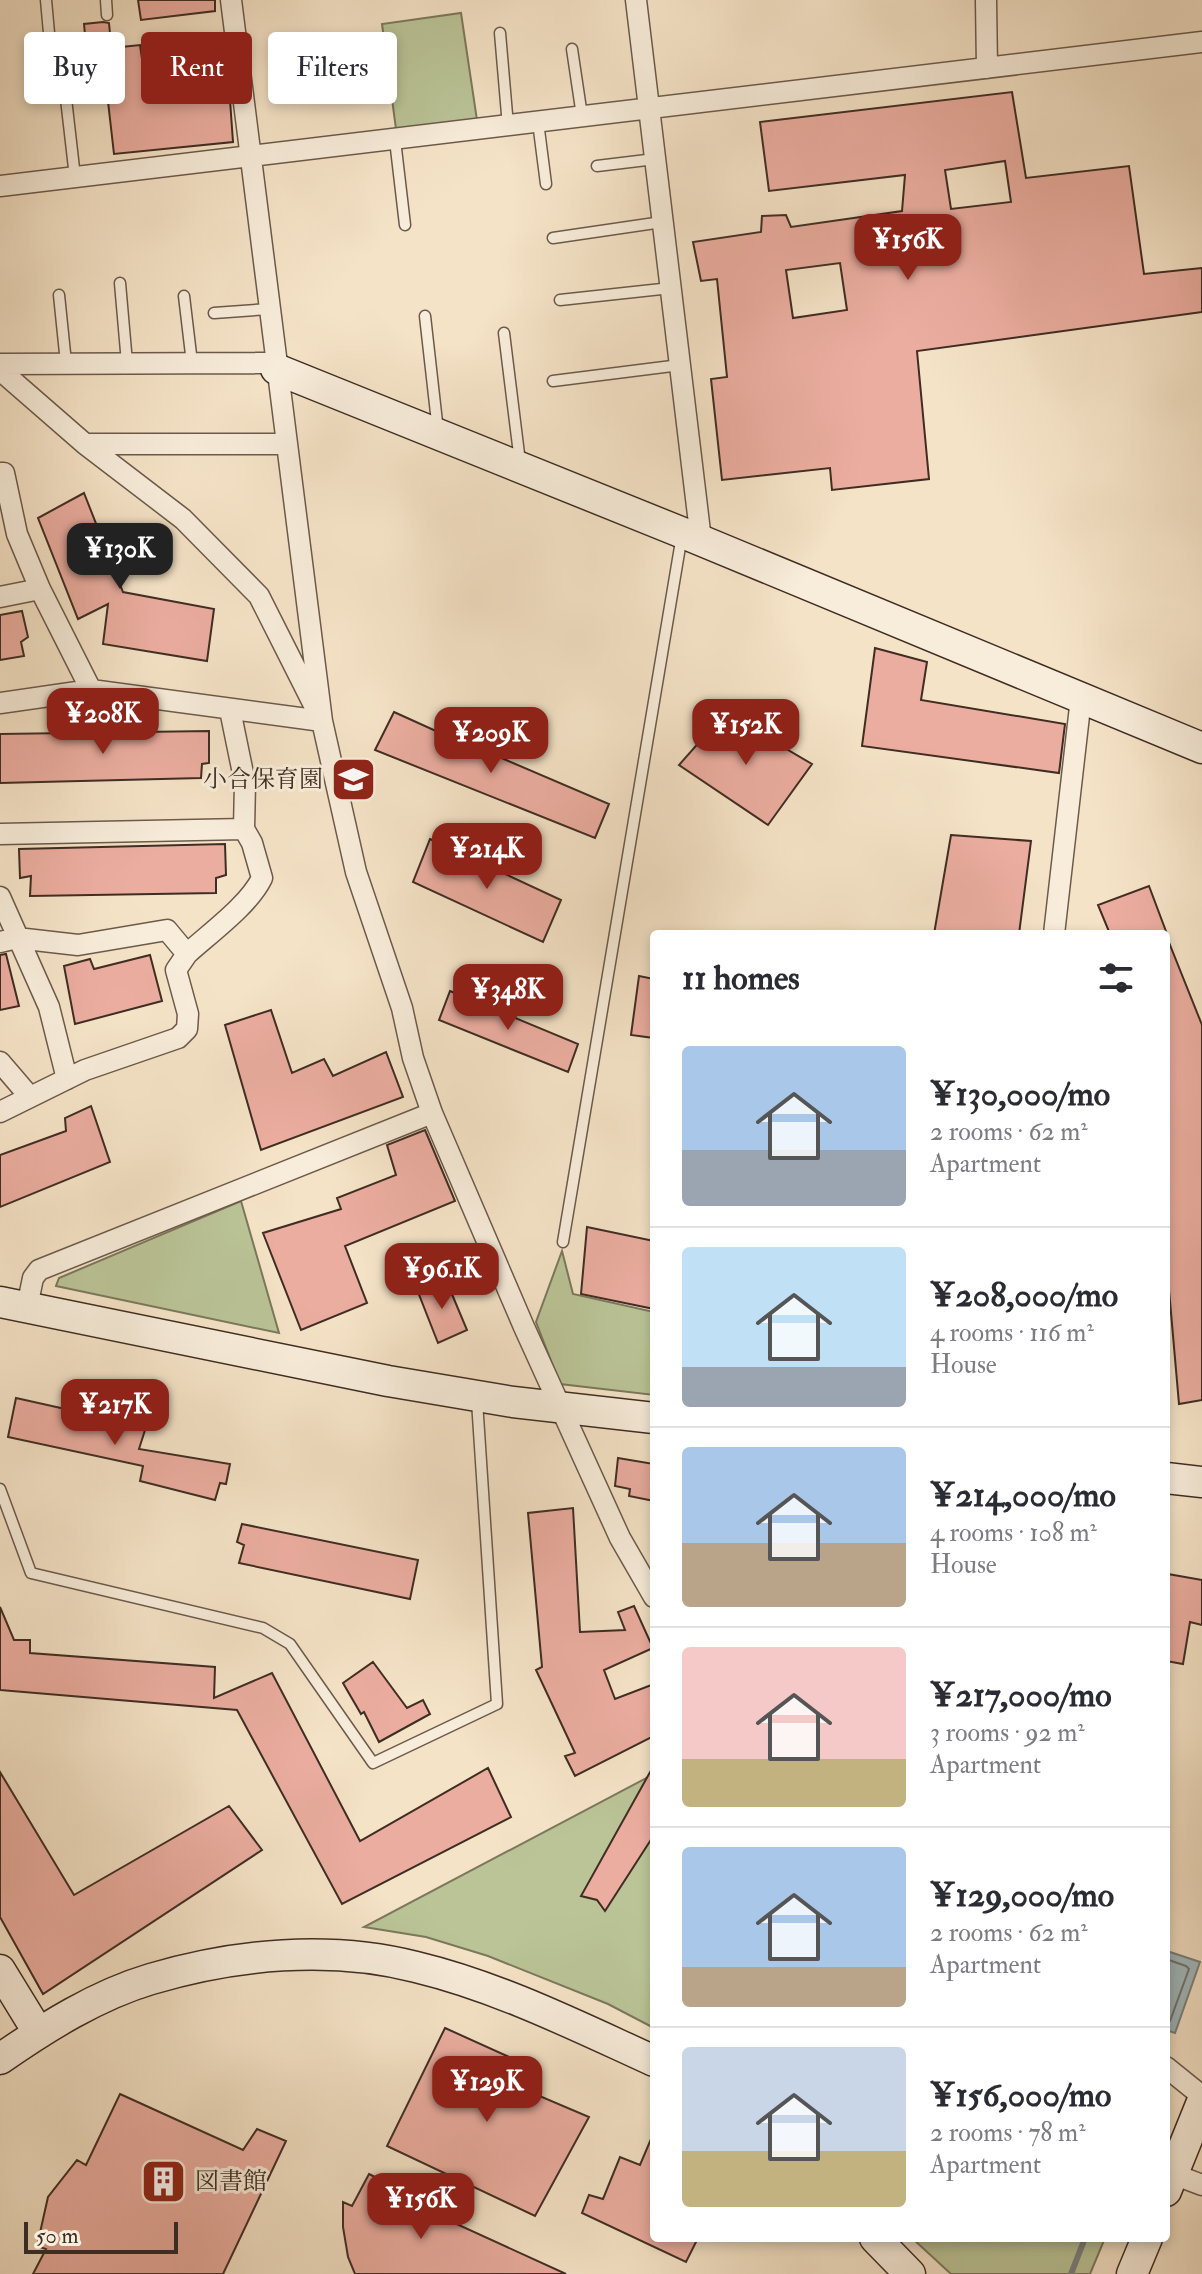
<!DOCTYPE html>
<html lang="en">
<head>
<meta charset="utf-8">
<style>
	:root { --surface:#fff; --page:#f2f2f3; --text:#2b2b33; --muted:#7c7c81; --line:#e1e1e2; --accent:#8f2418 }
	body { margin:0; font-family:"IM FELL Double Pica","Noto Serif JP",serif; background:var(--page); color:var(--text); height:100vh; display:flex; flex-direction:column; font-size:30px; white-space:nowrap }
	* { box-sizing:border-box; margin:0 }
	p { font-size:26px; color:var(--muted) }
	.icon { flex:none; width:44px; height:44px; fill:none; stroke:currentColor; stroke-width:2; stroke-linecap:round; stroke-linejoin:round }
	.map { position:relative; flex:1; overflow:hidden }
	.details { position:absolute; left:650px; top:930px; width:520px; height:1312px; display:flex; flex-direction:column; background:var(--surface); border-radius:8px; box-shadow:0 4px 12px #0003 }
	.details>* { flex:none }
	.banner { position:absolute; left:24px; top:32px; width:506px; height:72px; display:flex; gap:16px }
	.scale { position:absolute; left:24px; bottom:20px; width:154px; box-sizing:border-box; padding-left:8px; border:4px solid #3f2d23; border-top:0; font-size:22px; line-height:28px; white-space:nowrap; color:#3f2d23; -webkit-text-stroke:6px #f8eddb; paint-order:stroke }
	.price { position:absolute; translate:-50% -68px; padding:0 18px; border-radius:16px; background:var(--accent); color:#fff; font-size:26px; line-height:52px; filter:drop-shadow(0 2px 4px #0008) }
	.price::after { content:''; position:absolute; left:50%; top:48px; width:24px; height:18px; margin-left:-12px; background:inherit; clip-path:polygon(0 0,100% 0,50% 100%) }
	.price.current { background:#222; color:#fff }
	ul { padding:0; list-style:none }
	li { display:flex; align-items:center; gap:24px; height:200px; padding:0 32px }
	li+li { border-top:2px solid var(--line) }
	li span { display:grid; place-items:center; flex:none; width:224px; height:160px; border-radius:8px; color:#555 }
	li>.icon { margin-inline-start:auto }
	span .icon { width:96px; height:96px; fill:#fffc; stroke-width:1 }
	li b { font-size:34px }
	h2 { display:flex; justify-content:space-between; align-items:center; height:96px; padding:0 32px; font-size:34px }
	.pill { padding:0 28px; border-radius:8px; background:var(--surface); box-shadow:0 4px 12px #0003; font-size:28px; line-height:72px }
	.pill.current { background:var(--accent); color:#fff }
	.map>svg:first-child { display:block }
	.green { fill:#bac497; stroke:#7c785d; stroke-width:2 }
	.water { fill:#a2bbc0; stroke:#7a8281; stroke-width:2 }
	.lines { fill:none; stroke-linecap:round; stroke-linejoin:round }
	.shore { stroke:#707472; stroke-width:2 }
	.stream { stroke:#7a8281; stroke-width:6 }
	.building { fill:#ebada0; stroke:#3f2d23; stroke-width:2; fill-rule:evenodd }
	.lane-casing { stroke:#6c5a4c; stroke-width:13 }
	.street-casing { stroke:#6c5a4c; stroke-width:23 }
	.secondary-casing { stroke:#3f2d23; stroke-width:33 }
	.lane { stroke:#f8eddb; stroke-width:10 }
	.street { stroke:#f8eddb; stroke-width:20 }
	.secondary { stroke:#f8eddb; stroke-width:30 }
	.labels { text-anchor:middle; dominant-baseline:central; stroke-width:6; stroke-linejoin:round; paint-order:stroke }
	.poi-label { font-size:24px; fill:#3f2d23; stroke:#f8eddb; text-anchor:end }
</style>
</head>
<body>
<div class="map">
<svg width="1202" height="2274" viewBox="0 0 1202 2274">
	<rect width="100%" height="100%" fill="#f5e3c7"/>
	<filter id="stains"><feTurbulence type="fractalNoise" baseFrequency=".0025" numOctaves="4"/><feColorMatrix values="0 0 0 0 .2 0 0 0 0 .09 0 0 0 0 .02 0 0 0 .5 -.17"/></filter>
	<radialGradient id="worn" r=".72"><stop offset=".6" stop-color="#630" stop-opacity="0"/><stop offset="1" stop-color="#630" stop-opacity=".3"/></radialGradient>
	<path class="green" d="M 461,13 L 477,120 L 396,129 L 382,24 Z
		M 241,1201 L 279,1333 L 56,1286 L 59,1278 Z
		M 562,1251 L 573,1294 L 654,1312 L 654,1395 L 560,1384 L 536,1322 Z
		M 654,1774 L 654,2028 L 608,2004 L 488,1956 L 426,1937 L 364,1927 Z
		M 912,2238 L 1105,2238 L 1090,2274 L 951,2274 Z"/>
	<path class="water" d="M 1167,1951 L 1200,1962 L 1175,2033 L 1166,2030 Z"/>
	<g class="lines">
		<path class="shore" d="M 1166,1959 L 1186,1966 L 1189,1969 L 1170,2021 L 1166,2023"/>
		<path class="stream" d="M 1071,2274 L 1085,2238"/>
	</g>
	<path class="building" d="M 138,0 L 215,0 L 215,11 L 141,20 Z
		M 103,22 L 109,23 L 111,44 L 86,46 L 84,24 Z
		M 140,45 L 142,59 L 147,59 L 150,99 L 198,93 L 197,89 L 229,86 L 233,142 L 114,154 L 102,49 Z
		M 1012,92 L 1026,178 L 1129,166 L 1144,274 L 1202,268 L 1202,312 L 917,351 L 929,479 L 832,490 L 830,468 L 722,480 L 711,379 L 727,377 L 717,279 L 701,281 L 693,242 L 761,232 L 762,216 L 786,215 L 791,227 L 902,211 L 905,175 L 769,191 L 760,122 ZM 1005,161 L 1011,202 L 951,209 L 945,170 ZM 840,263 L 847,310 L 793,318 L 786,270 Z
		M 84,493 L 123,592 L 214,609 L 207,661 L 103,644 L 108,604 L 78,619 L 38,518 Z
		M 22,611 L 28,637 L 21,642 L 24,656 L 0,660 L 0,615 Z
		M 875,648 L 927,662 L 921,700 L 1065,724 L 1059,773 L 862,746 Z
		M 394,712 L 491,756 L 492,754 L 609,804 L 595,838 L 375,750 Z
		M 725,713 L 812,764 L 768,825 L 679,765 Z
		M 209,731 L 209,763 L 202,764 L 201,778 L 0,783 L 0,734 Z
		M 951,835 L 1031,841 L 1019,934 L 934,934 Z
		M 430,839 L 561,900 L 543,942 L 413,882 Z
		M 225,844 L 226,875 L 216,878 L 216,893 L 30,896 L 31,876 L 20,878 L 19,849 Z
		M 1149,886 L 1167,934 L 1110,934 L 1098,905 Z
		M 1166,935 L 1202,1025 L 1202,1400 L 1179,1404 L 1166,1256 Z
		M 6,954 L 19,1006 L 0,1010 L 0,955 Z
		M 150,955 L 162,1001 L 75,1024 L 64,966 L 90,959 L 94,969 Z
		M 639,976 L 654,979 L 654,1038 L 631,1035 Z
		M 450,991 L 578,1044 L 568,1072 L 439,1020 Z
		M 271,1010 L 292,1073 L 324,1059 L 333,1076 L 386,1052 L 403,1097 L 261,1150 L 225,1025 Z
		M 91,1106 L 110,1162 L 0,1207 L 0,1155 L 66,1131 L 65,1118 Z
		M 425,1130 L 455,1201 L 345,1246 L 367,1303 L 301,1330 L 263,1233 L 341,1209 L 337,1198 L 396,1175 L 387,1145 Z
		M 587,1227 L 654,1241 L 654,1309 L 581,1294 Z
		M 446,1280 L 467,1330 L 438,1343 L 418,1292 Z
		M 16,1398 L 146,1427 L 139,1449 L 230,1464 L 226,1484 L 220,1483 L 215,1500 L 140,1481 L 143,1466 L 8,1437 Z
		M 618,1458 L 654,1464 L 654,1501 L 629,1496 L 630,1489 L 615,1486 Z
		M 573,1508 L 580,1632 L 625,1630 L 618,1612 L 634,1606 L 653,1648 L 604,1670 L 615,1699 L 654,1684 L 654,1736 L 575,1776 L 565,1756 L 575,1753 L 536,1670 L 542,1667 L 528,1513 Z
		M 242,1524 L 418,1560 L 410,1599 L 239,1563 L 244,1545 L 237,1542 Z
		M 1168,1574 L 1202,1580 L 1202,1625 L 1190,1622 L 1183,1664 L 1166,1661 Z
		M 0,1607 L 14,1640 L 30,1640 L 30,1653 L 215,1667 L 214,1698 L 272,1673 L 360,1841 L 488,1768 L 511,1817 L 342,1904 L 237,1710 L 0,1690 Z
		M 373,1662 L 407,1708 L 423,1700 L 430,1714 L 379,1742 L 364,1712 L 361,1714 L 343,1683 Z
		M 654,1765 L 654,1835 L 605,1911 L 597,1900 L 581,1896 Z
		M 0,1772 L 74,1895 L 229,1806 L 262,1850 L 43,1994 L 0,1917 Z
		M 445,2028 L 538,2070 L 530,2092 L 589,2117 L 535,2216 L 387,2146 Z
		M 120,2094 L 243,2150 L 257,2129 L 286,2141 L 223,2274 L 33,2274 L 46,2249 L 37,2246 L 48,2197 L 77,2160 L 86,2165 Z
		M 654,2132 L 654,2238 L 698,2238 L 686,2262 L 582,2213 L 589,2195 L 603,2199 L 620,2157 L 640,2165 Z
		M 369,2174 L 383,2181 L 382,2190 L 566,2274 L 355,2274 L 348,2257 L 343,2227 L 343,2202 L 352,2206 Z"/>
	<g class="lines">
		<defs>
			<path id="lane" d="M 46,0 L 50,44
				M 106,0 L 107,15
				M 500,33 L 508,126
				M 572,49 L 582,116
				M 65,90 L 75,177
				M 538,122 L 546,184
				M 395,140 L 405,225
				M 597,166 L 655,159
				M 553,238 L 662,222
				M 120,283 L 127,363
				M 59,295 L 66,363
				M 184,296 L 192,363
				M 560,300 L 671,288
				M 214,313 L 269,309
				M 425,316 L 438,431
				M 504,333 L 520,462
				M 553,381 L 680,365
				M 563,1242 L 682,535
				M 0,1489 L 31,1573 L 263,1628 L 290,1644 L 373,1763 L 497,1704 L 477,1401"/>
			<path id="street" d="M 231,0 L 322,721 L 356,872 L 402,1008 L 413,1058 L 432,1113 L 524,1327 L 620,1538 L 654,1597
				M 636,0 L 701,540
				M 986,0 L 987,68
				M 0,186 L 1202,42
				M 0,364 L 276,363
				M 0,370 L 85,444 L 183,519 L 259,596 L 315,707
				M 85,444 L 286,444
				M 0,473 L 4,473 L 17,534 L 40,589 L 91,690
				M 0,597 L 40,589
				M 0,703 L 91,690 L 322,721
				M 0,834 L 244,829 L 245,783 L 230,710
				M 0,897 L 49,1007 L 67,1079
				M 1054,934 L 1081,698
				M 0,942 L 17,938 L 78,945 L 167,930 L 187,954 C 210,933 249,905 262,878 L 252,843 L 244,829
				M 0,1062 L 30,1097
				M 0,1112 L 85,1070 L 178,1038 L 187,1029 L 188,1014 L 176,970 L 187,954
				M 27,1307 L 33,1278 L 39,1270 L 432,1113
				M 1166,2067 L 1202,2096
				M 1173,2174 L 1202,2185"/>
			<path id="secondary" d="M 276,369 L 683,533 L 1202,748
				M 0,1302 L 388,1381 L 513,1402 L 654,1418
				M 1166,1478 L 1202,1482
				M 0,1970 L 38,2032
				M 0,2059 C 46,2027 97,1995 151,1979 C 235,1954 330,1945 416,1967 C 499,1987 577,2026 654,2061
				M 1166,2191 L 1202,2102
				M 875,2238 L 910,2274
				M 1132,2274 L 1147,2238"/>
		</defs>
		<use href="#lane" class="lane-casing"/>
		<use href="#street" class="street-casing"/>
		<use href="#secondary" class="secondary-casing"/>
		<use href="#lane" class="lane"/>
		<use href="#street" class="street"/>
		<use href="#secondary" class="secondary"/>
	</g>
	<defs>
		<symbol id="school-square" viewBox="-11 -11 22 22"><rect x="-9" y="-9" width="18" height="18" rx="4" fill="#8f2418" stroke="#f8eddb"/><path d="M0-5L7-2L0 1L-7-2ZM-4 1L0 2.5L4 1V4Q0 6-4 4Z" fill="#fff"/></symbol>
		<symbol id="building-square" viewBox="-11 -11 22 22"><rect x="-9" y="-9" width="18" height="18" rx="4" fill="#8f2418" stroke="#f8eddb"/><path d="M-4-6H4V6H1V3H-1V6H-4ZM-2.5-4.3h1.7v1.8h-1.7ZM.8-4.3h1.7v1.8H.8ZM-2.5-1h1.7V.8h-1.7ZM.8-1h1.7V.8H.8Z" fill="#fff"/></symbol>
	</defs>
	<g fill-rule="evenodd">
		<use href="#school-square" x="328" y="754" width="51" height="51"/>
		<use href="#building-square" x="138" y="2156" width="51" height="51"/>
	</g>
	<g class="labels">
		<g class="poi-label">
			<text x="323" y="779">小合保育園</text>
			<text x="195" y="2181" text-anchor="start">図書館</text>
		</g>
	</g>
	<rect width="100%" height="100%" filter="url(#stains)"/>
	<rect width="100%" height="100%" fill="url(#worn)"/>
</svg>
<div class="scale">50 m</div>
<b class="price" style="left:908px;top:282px">¥156K</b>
<b class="price current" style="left:120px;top:591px">¥130K</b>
<b class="price" style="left:103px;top:756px">¥208K</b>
<b class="price" style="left:746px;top:767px">¥152K</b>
<b class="price" style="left:491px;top:775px">¥209K</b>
<b class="price" style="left:487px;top:891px">¥214K</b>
<b class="price" style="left:508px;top:1032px">¥348K</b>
<b class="price" style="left:442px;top:1311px">¥96.1K</b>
<b class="price" style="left:115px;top:1447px">¥217K</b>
<b class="price" style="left:487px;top:2124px">¥129K</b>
<b class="price" style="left:421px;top:2241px">¥156K</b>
<div class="banner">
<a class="pill">Buy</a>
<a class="pill current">Rent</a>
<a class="pill">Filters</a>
</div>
<section class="details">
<h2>11 homes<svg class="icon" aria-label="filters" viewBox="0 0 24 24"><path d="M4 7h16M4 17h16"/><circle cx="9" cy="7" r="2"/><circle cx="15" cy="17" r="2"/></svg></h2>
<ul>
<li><span style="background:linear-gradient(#a9c7e8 65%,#9aa5b1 0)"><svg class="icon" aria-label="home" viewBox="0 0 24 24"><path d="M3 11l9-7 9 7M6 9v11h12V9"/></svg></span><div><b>¥130,000/mo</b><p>2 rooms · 62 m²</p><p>Apartment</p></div></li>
<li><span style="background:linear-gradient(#bfe0f5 75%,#9aa5b1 0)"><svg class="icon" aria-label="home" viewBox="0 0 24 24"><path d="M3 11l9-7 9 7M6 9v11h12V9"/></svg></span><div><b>¥208,000/mo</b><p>4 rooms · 116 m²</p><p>House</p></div></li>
<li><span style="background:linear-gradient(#a9c7e8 60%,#b9a48a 0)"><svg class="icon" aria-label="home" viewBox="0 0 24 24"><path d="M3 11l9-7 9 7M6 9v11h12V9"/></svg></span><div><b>¥214,000/mo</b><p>4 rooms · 108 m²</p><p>House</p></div></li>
<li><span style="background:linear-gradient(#f6c9c9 70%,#c2b280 0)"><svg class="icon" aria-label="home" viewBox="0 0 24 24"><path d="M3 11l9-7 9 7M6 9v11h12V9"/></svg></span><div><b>¥217,000/mo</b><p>3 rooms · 92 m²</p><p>Apartment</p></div></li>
<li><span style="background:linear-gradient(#a9c7e8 75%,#b9a48a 0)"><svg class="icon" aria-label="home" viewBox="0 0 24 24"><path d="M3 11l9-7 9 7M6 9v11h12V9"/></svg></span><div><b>¥129,000/mo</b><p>2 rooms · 62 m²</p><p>Apartment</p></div></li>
<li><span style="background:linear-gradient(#c9d6e8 65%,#c2b280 0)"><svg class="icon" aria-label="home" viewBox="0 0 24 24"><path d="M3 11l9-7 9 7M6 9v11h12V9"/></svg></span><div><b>¥156,000/mo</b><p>2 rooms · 78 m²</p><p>Apartment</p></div></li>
</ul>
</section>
</div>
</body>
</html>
